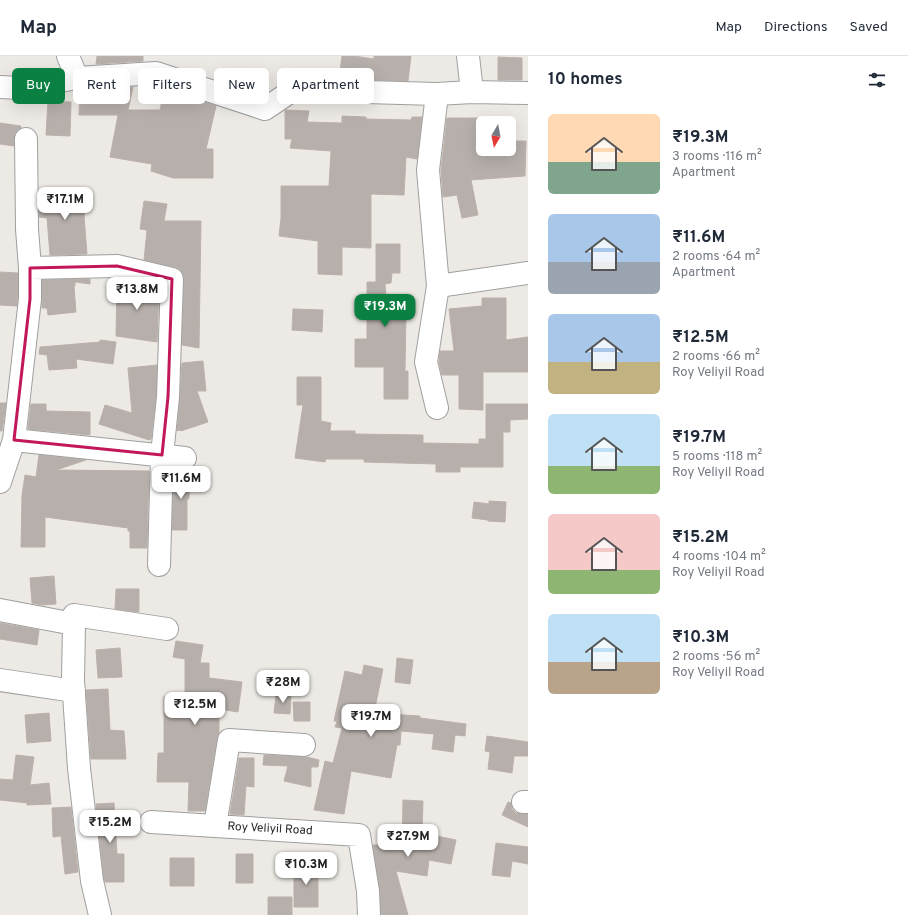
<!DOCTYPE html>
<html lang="en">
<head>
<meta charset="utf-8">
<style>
	:root { --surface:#fff; --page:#f6f6f7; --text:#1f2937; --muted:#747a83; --line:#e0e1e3; --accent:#0b8043 }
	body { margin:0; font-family:Overpass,sans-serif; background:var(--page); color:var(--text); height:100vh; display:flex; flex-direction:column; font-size:15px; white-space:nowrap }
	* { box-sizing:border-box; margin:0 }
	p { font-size:13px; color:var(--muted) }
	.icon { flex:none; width:22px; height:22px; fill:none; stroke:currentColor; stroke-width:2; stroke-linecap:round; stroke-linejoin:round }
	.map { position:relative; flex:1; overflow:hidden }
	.panel { display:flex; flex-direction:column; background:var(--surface); width:380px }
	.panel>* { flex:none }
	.guide { position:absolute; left:12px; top:12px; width:380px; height:36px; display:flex; gap:8px }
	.needle { width:26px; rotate:190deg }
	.fabs { position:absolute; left:476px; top:60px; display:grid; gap:8px }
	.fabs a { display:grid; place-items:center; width:40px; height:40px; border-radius:6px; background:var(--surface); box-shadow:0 4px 16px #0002; font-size:20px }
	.price { position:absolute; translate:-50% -34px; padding:0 9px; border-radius:8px; background:#fff; color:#222; font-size:13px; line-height:26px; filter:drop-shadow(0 1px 2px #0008) }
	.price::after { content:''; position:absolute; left:50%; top:24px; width:12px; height:9px; margin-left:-6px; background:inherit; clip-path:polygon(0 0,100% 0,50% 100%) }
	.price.on { background:var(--accent); color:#fff }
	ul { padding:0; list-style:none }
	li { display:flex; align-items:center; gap:12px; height:100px; padding:0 20px }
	li span { display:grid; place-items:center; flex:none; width:112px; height:80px; border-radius:6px; color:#555 }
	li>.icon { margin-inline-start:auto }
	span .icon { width:48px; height:48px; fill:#fffc; stroke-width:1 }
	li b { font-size:17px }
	h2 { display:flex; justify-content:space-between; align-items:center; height:48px; padding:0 20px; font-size:17px }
	.tag { padding:0 14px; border-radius:6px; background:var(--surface); box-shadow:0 4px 16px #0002; font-size:14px; line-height:36px }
	.tag.on { background:var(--accent); color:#fff }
	header { display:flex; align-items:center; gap:24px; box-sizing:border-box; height:56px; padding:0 20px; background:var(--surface); border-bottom:1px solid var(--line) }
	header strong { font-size:19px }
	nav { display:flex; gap:22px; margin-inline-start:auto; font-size:14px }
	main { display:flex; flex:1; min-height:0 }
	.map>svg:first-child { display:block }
	.building { fill:#b6afab; stroke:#bdb1a9 }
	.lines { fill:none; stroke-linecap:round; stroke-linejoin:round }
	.minor-casing { stroke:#9f9f9f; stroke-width:24 }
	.minor { stroke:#fff; stroke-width:22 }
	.marked { fill:none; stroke:#c2185b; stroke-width:3; stroke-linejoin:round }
	.labels { text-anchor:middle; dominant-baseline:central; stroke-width:3.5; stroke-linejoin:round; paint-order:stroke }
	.street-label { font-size:12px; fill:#1e1e1e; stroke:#fff }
</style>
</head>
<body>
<header>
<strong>Map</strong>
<nav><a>Map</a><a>Directions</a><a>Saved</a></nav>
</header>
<main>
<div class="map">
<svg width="528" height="859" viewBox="0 0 528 859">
	<rect width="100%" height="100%" fill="#edeae5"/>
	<path class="building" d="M 97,0 L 143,0 L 143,5 L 96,8 Z
		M 342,0 L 354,0 L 374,3 L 374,0 L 411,0 L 408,25 L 339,23 Z
		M 498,1 L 522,2 L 522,24 L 498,24 Z
		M 133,31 L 128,54 L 160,54 L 164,33 L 182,39 L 182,41 L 199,44 L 216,50 L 206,93 L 213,93 L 213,122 L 173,122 L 151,115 L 152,108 L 110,101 L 118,59 L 79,59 L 80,34 Z
		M 48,45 L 71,46 L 70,80 L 46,79 Z
		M 285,54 L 309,55 L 307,66 L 342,67 L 342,60 L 366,61 L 366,63 L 411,64 L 412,61 L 422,61 L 417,103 L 406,101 L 404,139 L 371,138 L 371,192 L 342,191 L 342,219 L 318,218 L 318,185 L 279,180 L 281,162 L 281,130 L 329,130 L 331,95 L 290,92 L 292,83 L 285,83 Z
		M 447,62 L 479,62 L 477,81 L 483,82 L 483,93 L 509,93 L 509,85 L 526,85 L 525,120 L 471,124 L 478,159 L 462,162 L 457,139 L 443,141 L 441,114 Z
		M 0,67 L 21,70 L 21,72 L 15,77 L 14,83 L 14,90 L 0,88 Z
		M 55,132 L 87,136 L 84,160 L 87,198 L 50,199 L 47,162 L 39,161 L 39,140 L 53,142 Z
		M 144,145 L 167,148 L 164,165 L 201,165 L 199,292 L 182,289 L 184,223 L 183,218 L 180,213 L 175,211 L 144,204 L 147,174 L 140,173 Z
		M 376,188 L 400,188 L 400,217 L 392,217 L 391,227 L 385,228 L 386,241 L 391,241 L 391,258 L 406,258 L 405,315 L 408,315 L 408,343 L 384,343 L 384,311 L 355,311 L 355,283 L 367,283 L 367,226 L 376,226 Z
		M 0,216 L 18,217 L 17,250 L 0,249 Z
		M 90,223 L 90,228 L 75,226 L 75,230 L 74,230 L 76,256 L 48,259 L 47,252 L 42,252 L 42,224 Z
		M 117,223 L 159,233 L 157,286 L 116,280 Z
		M 482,242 L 506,242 L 506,284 L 528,281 L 528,316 L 483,316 L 483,354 L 459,353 L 459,319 L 442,319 L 439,306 L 440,295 L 454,295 L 449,253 L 482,250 Z
		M 293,253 L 323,254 L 322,276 L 292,274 Z
		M 100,284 L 116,286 L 113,308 L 76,303 L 77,312 L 49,314 L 47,299 L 39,298 L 40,291 L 100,286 Z
		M 203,305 L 206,335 L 197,335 L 208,366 L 181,375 L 180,374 L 177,375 L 180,342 L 182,307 Z
		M 157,309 L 156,340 L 151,383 L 149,384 L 99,368 L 105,349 L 132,357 L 128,312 Z
		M 297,321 L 321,321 L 321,365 L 331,367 L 330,375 L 355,375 L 355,378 L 423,379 L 423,387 L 479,388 L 479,383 L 486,383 L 486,348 L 528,348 L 528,363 L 510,364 L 510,376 L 503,376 L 503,411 L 460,411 L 460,416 L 436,416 L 436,408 L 364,406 L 364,403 L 326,403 L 325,406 L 295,402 L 303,349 L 297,349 Z
		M 0,347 L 6,347 L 2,375 L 0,375 Z
		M 31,348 L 46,348 L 46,355 L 90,356 L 90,379 L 28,373 Z
		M 39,399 L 86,404 L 56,414 L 149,415 L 147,492 L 130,492 L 130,475 L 128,475 L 128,472 L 45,461 L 45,491 L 21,491 L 22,439 L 25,419 L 36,421 Z
		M 174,414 L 190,416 L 189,443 L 187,443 L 187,474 L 172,474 Z
		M 489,445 L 506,446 L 505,466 L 488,465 L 488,464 L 472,462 L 474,446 L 489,448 Z
		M 54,520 L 56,548 L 42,549 L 32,547 L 30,522 Z
		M 116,533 L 139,533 L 139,556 L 115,553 Z
		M 0,567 L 39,574 L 37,589 L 0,583 Z
		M 176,585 L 203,589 L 200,607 L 209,607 L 209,622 L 242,626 L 238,656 L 219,653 L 219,676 L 217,682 L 205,755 L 188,755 L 189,726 L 157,726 L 158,697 L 164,697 L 164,641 L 185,641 L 185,603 L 173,601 Z
		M 120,592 L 122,621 L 98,622 L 96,594 Z
		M 397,602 L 413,604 L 410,628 L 395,626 Z
		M 364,609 L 383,613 L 374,657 L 420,660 L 420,662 L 466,668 L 465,680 L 455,679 L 453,696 L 432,693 L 434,678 L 401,675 L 400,689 L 397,689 L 391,722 L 351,715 L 344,758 L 314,754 L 325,705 L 333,707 L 342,672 L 335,671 L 337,665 L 334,665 L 345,615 L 362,619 Z
		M 108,633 L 110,674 L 124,675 L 126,703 L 91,703 L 86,634 Z
		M 276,638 L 291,640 L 290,658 L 274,657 Z
		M 293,646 L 310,646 L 310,665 L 294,665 Z
		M 49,657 L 51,685 L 27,687 L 25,659 Z
		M 487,680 L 528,686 L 528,700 L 514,700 L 512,717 L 488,713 L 490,696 L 485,695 Z
		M 16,699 L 34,701 L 30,729 L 49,727 L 51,748 L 27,749 L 27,747 L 0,744 L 0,723 L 13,724 Z
		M 264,699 L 303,701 L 307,701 L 319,704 L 318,711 L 311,711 L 311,731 L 284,725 L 288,710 L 263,709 Z
		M 239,702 L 254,702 L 254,731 L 246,730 L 244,759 L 230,758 Z
		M 403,744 L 423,745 L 422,777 L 456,784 L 451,808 L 429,804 L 427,820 L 396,815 L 408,859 L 381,859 L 380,833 L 373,789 L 402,788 Z
		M 508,746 L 511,747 L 512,753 L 516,757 L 523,758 L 528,758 L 528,771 L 502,759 Z
		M 114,747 L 117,798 L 124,798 L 124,826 L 105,826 L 104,823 L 96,748 Z
		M 71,751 L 78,816 L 65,818 L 61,780 L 53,781 L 52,752 Z
		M 496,787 L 528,791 L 528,808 L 512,805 L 510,821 L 492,819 Z
		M 236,798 L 253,798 L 253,827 L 236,827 Z
		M 170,802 L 194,802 L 194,830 L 170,830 Z
		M 294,808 L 318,808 L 318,851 L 294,851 Z
		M 268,841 L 292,841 L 292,859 L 268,859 Z"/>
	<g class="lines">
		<defs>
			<path id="minor" d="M 68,0 L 77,22 L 156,17 L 265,53 L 293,34 L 437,38 L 472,36 L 528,37
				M 468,0 L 472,36
				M 0,31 L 21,32 L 77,22
				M 437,38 L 428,114 L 438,230 L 528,217
				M 30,212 L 117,210 L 172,223 L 168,341 L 162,399 L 159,509
				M 437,352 L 426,306 L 438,230
				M 14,384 L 185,402
				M 0,426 L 14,384 L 30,243 L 30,212 L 27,173 L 26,83
				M 0,554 L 74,568 L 73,624 L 79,712 L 92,825 L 100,859
				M 74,568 L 74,559 L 167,573
				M 0,624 L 74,635
				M 304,689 L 229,684 L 215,770 L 359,779 L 368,835 L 369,859
				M 523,746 L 528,746
				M 151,766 L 215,770"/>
		</defs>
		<use href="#minor" class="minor-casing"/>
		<use href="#minor" class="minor"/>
	</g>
	<path class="marked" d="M 117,210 L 172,223 L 168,341 L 162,399 L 14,384 L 30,243 L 30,212 Z"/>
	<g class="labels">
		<g class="street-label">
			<text transform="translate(270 773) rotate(3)">Roy Veliyil Road</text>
		</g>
	</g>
</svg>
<div class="fabs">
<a><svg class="needle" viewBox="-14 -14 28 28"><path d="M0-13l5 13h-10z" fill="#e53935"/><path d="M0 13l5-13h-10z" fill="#747a83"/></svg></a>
</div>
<b class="price" style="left:65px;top:165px">₹17.1M</b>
<b class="price" style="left:137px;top:255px">₹13.8M</b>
<b class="price on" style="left:385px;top:272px">₹19.3M</b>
<b class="price" style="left:181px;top:444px">₹11.6M</b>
<b class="price" style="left:283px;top:648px">₹28M</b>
<b class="price" style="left:195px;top:670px">₹12.5M</b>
<b class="price" style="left:371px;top:682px">₹19.7M</b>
<b class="price" style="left:110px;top:788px">₹15.2M</b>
<b class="price" style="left:408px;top:802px">₹27.9M</b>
<b class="price" style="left:306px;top:830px">₹10.3M</b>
<div class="guide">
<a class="tag on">Buy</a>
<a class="tag">Rent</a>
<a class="tag">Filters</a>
<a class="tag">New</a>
<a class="tag">Apartment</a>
</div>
</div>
<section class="panel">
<h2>10 homes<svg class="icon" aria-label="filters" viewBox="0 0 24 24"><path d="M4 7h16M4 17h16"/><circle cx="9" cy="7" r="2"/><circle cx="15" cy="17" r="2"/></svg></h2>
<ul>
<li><span style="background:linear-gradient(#ffd9b3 60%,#7fa58c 0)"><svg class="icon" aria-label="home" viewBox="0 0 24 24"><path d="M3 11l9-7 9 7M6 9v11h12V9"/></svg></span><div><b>₹19.3M</b><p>3 rooms · 116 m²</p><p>Apartment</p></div></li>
<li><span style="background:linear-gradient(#a9c7e8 60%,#9aa5b1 0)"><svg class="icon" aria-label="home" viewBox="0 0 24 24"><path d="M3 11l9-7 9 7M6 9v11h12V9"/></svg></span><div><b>₹11.6M</b><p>2 rooms · 64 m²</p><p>Apartment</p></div></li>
<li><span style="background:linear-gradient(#a9c7e8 60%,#c2b280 0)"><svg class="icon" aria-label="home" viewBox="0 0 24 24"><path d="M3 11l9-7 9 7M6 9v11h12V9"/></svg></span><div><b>₹12.5M</b><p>2 rooms · 66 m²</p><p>Roy Veliyil Road</p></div></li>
<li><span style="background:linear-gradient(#bfe0f5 65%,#8fb573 0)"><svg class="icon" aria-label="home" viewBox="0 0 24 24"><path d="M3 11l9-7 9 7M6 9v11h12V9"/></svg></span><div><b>₹19.7M</b><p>5 rooms · 118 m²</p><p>Roy Veliyil Road</p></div></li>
<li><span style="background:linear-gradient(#f6c9c9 70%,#8fb573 0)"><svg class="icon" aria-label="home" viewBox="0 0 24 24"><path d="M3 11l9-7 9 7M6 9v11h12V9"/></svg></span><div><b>₹15.2M</b><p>4 rooms · 104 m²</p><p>Roy Veliyil Road</p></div></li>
<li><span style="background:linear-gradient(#bfe0f5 60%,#b9a48a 0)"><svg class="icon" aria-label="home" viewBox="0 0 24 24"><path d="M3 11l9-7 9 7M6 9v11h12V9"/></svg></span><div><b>₹10.3M</b><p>2 rooms · 56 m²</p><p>Roy Veliyil Road</p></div></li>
</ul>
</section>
</main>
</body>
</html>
